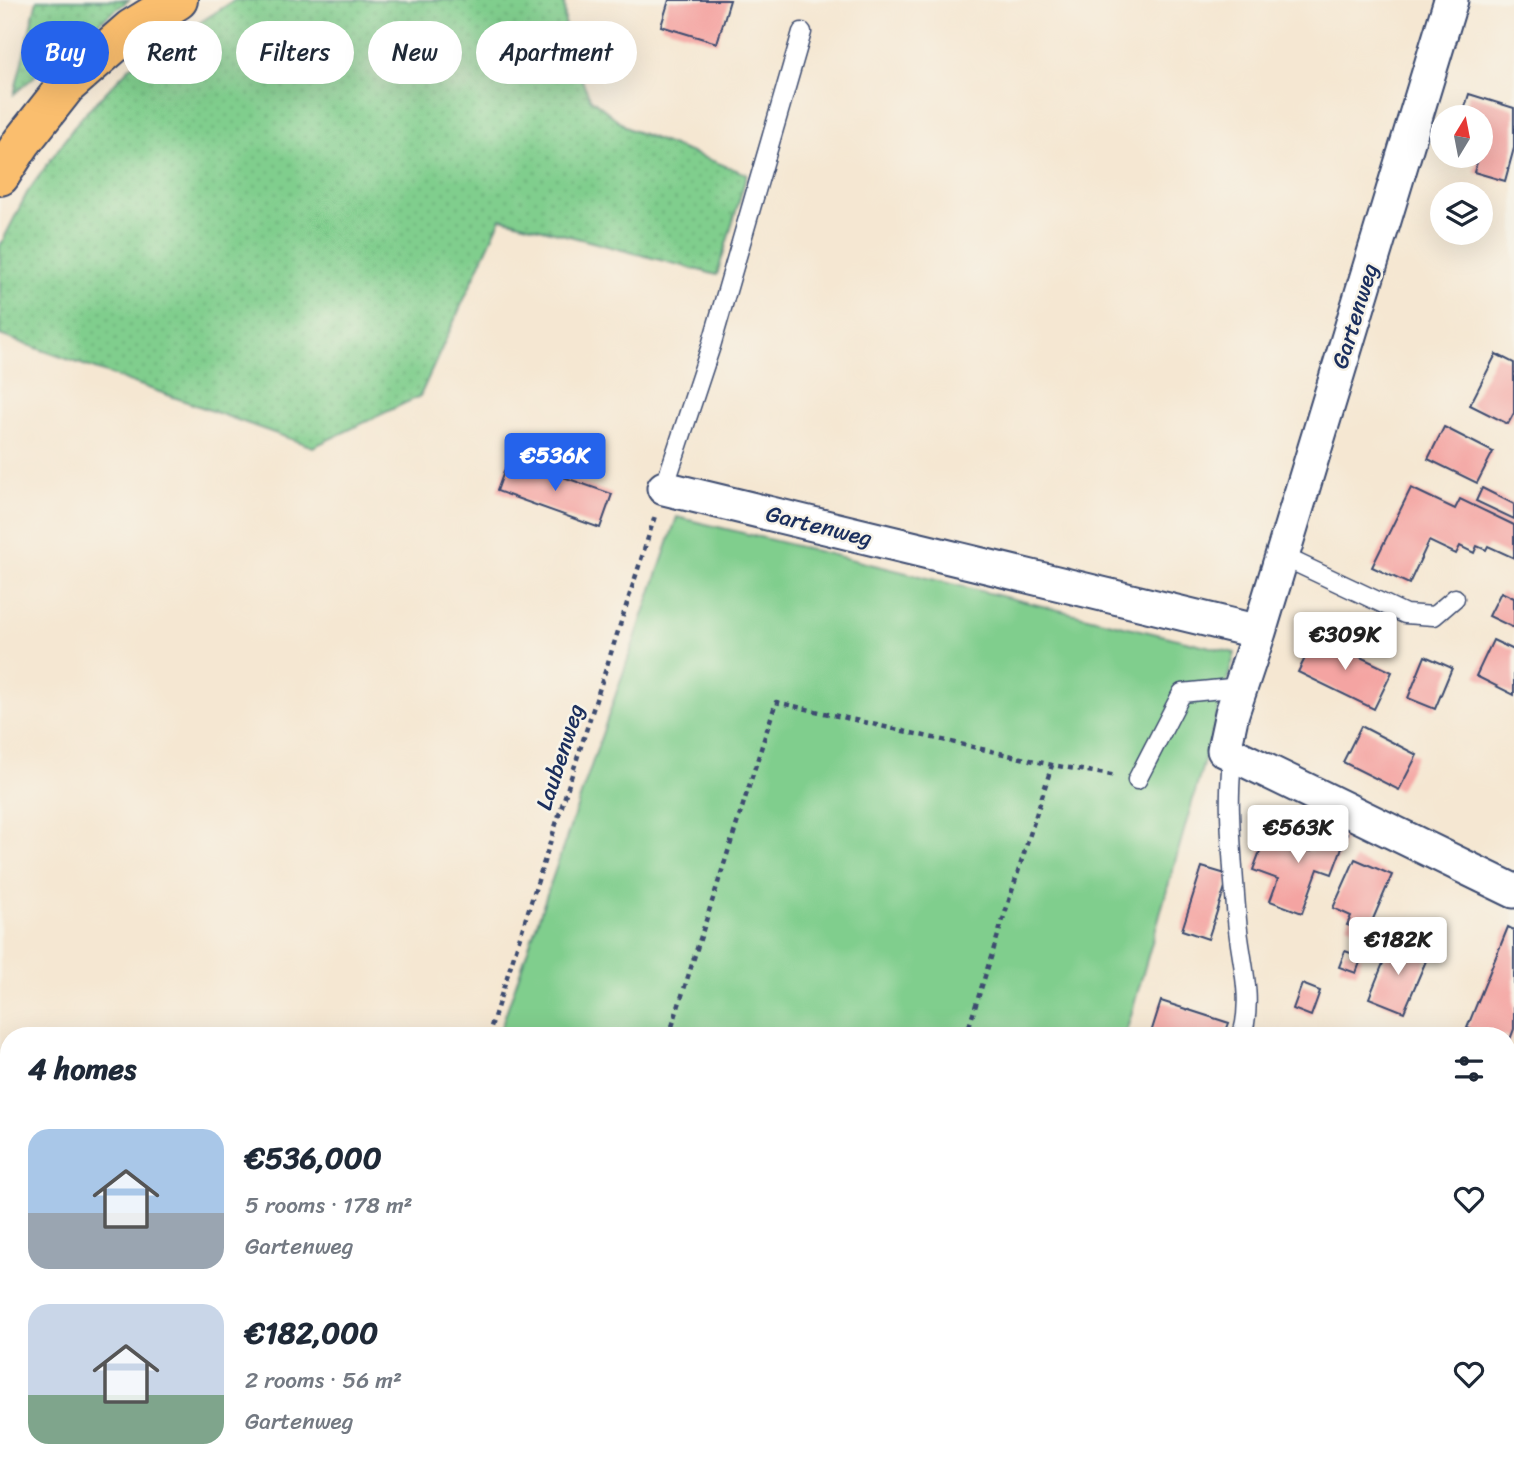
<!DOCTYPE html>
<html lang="en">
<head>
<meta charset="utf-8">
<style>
	:root { --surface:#fff; --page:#f6f6f7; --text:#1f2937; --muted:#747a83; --accent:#2563eb }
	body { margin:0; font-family:Sriracha,sans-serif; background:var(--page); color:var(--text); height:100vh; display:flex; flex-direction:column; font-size:26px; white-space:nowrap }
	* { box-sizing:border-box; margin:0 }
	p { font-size:23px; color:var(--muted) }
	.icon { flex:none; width:38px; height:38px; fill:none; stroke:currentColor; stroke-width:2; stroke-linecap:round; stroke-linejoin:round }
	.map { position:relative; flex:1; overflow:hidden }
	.side { position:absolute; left:0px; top:1027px; width:1516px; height:450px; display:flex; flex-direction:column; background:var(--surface); border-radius:28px 28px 0 0; box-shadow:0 7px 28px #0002 }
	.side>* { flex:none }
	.banner { position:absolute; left:21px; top:21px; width:700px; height:63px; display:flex; gap:14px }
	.needle { width:46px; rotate:10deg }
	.tools { position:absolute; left:1430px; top:105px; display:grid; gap:14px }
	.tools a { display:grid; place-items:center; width:63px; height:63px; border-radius:50%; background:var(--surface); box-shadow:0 7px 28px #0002; font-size:35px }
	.price { position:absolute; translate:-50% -60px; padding:0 16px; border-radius:7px; background:#fff; color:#222; font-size:23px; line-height:46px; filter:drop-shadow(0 2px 4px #0008) }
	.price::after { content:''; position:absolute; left:50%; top:42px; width:21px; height:16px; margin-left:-10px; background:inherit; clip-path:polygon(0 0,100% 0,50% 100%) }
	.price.on { background:var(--accent); color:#fff }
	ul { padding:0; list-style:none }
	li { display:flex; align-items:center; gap:21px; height:175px; padding:0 28px }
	li span { display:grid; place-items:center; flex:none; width:196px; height:140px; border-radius:21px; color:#555 }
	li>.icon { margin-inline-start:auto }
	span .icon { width:84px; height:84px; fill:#fffc; stroke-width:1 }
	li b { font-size:30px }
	h2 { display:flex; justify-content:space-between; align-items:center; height:84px; padding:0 28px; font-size:30px }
	.chip { padding:0 24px; border-radius:32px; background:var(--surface); box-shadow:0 7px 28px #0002; font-size:24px; line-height:63px }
	.chip.on { background:var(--accent); color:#fff }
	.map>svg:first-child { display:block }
	.grass { fill:url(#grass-dots); stroke:#4e7e76; stroke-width:2 }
	.forest { fill:url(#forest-crowns); stroke:#42706b; stroke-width:2 }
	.green { fill:#80ce8d; stroke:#4e7e76; stroke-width:2 }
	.building { fill:#f4a4a2 }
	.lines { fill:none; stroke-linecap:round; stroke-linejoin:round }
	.service-casing { stroke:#3c4b6f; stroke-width:21 }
	.minor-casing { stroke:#3c4b6f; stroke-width:37 }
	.motorway-casing { stroke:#3c4b6f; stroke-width:42 }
	.path { stroke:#3c4b6f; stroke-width:4.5; stroke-dasharray:5 5; stroke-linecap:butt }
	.service { stroke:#fff; stroke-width:18 }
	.minor { stroke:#fff; stroke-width:33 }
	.motorway { stroke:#fabe6e; stroke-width:38 }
	.labels { text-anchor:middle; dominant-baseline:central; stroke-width:5; stroke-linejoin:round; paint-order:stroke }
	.street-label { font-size:23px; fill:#1b2f5e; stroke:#f7f3e8 }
</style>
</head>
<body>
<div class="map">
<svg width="1514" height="1476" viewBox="0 0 1514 1476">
	<defs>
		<pattern id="grass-dots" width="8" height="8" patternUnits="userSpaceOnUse" patternTransform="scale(1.75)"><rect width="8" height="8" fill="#80ce8d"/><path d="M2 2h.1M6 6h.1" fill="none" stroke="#6eb17c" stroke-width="1.8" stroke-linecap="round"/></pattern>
		<pattern id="forest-crowns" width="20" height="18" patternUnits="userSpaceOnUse" patternTransform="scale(1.75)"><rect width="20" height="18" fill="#68b178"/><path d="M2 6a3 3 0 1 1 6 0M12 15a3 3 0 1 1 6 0" fill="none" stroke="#559066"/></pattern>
	</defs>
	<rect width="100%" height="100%" fill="#f7f3e8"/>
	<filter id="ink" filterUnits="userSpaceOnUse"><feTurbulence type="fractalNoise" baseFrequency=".0143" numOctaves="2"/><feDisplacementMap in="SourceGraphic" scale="14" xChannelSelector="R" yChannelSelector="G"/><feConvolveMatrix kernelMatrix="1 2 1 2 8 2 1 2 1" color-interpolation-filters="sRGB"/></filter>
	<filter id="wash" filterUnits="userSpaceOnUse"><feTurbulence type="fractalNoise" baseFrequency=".00686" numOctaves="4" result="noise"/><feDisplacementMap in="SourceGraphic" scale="28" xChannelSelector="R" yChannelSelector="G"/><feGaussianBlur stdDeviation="1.57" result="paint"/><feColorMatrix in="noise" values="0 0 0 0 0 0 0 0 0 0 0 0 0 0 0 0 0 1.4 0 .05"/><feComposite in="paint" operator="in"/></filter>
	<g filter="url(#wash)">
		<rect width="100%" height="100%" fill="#f5e7d2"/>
		<path class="grass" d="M 37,0 L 129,0 L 81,36 L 14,94 Z
			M 235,0 L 564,0 L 566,45 L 590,98 L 629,129 L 747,174 L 717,275 L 501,218 L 420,396 L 313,447 L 0,335 L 0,246 L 27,193 L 79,120 L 129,68 Z
			M 0,1349 L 9,1352 L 9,1468 L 318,1468 L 316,1476 L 0,1476 Z
			M 349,1468 L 398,1468 L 428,1476 L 347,1476 Z
			M 1000,1468 L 1177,1468 L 1208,1476 L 998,1476 Z"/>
		<path class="forest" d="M 1507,1146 L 1514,1149 L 1514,1476 L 1208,1476 L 1185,1470 L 1186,1468 L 1507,1468 Z"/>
		<path class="green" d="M 677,517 L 1235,653 L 1125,1036 L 498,1036 Z
			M 398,1468 L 1000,1468 L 998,1476 L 428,1476 Z"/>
		<g id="blocks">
			<path class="building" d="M 669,0 L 730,0 L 717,43 L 661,26 Z
				M 1469,94 L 1514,108 L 1514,148 L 1505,181 L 1474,172 L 1479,156 L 1480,156 L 1480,117 L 1462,117 Z
				M 1496,354 L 1514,363 L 1514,413 L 1508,424 L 1470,405 Z
				M 1444,427 L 1493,452 L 1477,483 L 1428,459 Z
				M 509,458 L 612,494 L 600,528 L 497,491 Z
				M 1411,488 L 1455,509 L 1460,499 L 1514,525 L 1514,558 L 1488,546 L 1486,550 L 1477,546 L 1474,553 L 1460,546 L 1456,554 L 1429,541 L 1409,584 L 1372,567 Z
				M 1482,488 L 1514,504 L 1514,519 L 1476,501 Z
				M 1501,592 L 1514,598 L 1514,628 L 1489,616 Z
				M 1316,636 L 1392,672 L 1374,709 L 1298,672 Z
				M 1493,640 L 1514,650 L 1514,695 L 1476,676 Z
				M 1425,656 L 1452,668 L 1435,709 L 1408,698 Z
				M 1361,726 L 1417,755 L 1399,790 L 1343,762 Z
				M 1321,824 L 1347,834 L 1332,874 L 1318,869 L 1302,913 L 1270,901 L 1278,879 L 1253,870 L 1266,835 L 1311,851 Z
				M 1355,859 L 1392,875 L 1367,933 L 1347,925 L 1351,916 L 1333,908 Z
				M 1202,867 L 1229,875 L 1208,939 L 1182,930 Z
				M 1508,927 L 1514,930 L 1514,1029 L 1507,1047 L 1507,1036 L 1489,1036 L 1467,1028 Z
				M 1392,941 L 1428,956 L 1404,1012 L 1369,998 Z
				M 1345,951 L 1362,957 L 1356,973 L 1339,967 Z
				M 1302,984 L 1320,991 L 1311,1016 L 1293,1009 Z
				M 1161,1001 L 1229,1023 L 1224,1036 L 1150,1036 Z"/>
		</g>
	</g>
	<g filter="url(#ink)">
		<use href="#blocks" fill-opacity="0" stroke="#3c4b6f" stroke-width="2"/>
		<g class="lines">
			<defs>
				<path id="service" d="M 664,488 L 711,346 L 802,32
					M 1282,556 L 1405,614 L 1434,616 L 1455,598
					M 1232,754 C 1231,773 1229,793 1230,813 C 1231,848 1234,884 1237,920 C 1240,960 1254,995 1242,1036
					M 1137,780 L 1182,693 L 1240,687"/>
				<path id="minor" d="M 664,488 L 1259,632 L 1451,0
					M 1259,632 L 1232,713 L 1224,750 L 1514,891"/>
				<path id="motorway" d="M 0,176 L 22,142 L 66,86 L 131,29 L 178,0"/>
			</defs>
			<use href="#service" class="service-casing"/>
			<use href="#minor" class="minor-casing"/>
			<use href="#motorway" class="motorway-casing"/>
			<path class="path" d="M 488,1036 L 655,516
				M 669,1036 L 776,702 L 1052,765 L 1117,776
				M 966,1036 L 1052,765
				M 866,1468 L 870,1476
				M 333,1476 L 335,1468"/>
			<use href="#service" class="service"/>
			<use href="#minor" class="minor"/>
			<use href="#motorway" class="motorway"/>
		</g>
	</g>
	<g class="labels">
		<g class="street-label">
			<text transform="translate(1355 316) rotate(-73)">Gartenweg</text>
			<text transform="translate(819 526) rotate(14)">Gartenweg</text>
			<text transform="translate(560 757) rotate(-72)">Laubenweg</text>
		</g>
	</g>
</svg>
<div class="tools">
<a><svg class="needle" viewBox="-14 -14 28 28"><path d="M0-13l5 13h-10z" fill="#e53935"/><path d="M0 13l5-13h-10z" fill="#747a83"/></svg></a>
<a><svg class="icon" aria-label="layers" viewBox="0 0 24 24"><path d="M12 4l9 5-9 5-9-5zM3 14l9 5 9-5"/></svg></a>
</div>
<b class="price on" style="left:555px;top:493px">€536K</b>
<b class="price" style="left:1345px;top:672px">€309K</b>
<b class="price" style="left:1298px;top:865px">€563K</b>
<b class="price" style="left:1398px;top:977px">€182K</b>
<div class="banner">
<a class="chip on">Buy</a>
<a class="chip">Rent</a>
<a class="chip">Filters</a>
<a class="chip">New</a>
<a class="chip">Apartment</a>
</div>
<section class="side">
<h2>4 homes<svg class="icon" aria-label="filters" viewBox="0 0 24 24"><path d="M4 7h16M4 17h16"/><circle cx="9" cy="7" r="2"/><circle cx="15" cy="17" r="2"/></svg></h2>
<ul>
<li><span style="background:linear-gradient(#a9c7e8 60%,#9aa5b1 0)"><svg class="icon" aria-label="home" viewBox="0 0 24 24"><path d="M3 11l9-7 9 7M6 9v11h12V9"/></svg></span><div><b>€536,000</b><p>5 rooms · 178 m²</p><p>Gartenweg</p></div><svg class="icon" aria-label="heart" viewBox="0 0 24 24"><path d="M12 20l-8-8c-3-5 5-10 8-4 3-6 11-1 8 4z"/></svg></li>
<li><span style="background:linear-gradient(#c9d6e8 65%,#7fa58c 0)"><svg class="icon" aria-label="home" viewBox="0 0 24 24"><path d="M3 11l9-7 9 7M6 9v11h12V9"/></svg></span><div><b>€182,000</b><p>2 rooms · 56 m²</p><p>Gartenweg</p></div><svg class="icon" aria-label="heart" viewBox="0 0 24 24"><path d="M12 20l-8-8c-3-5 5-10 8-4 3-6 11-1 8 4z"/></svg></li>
</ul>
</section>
</div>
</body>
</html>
